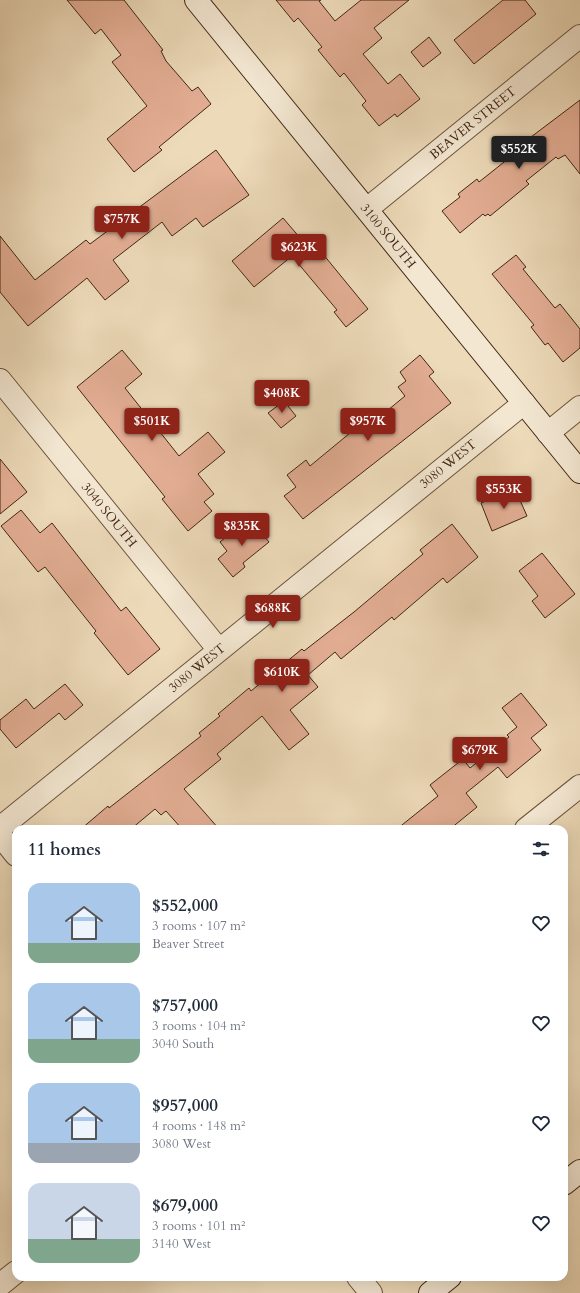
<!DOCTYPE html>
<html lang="en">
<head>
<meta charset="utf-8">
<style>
	:root { --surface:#fff; --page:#f2f2f3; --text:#1f2937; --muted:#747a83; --accent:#8f2418 }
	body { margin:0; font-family:Cardo,serif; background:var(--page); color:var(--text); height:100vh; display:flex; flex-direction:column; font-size:15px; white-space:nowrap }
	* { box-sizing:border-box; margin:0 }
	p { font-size:13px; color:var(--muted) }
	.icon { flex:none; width:22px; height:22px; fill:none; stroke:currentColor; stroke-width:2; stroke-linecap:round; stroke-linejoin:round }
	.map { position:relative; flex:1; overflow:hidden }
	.panel { position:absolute; left:12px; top:825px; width:556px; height:456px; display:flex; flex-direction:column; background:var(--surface); border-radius:12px; box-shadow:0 4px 16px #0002 }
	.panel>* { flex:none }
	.price { position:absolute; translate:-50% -34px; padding:0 9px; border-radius:4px; background:var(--accent); color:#fff; font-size:13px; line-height:26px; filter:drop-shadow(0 1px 2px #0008) }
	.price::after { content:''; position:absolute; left:50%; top:24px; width:12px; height:9px; margin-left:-6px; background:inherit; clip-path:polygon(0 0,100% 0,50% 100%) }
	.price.selected { background:#222; color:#fff }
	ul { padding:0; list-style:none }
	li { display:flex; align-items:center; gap:12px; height:100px; padding:0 16px }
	li span { display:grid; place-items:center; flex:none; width:112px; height:80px; border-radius:12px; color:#555 }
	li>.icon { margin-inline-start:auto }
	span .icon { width:48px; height:48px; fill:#fffc; stroke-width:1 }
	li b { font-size:17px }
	h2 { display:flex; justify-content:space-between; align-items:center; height:48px; padding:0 16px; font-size:17px }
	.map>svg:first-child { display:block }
	.building { fill:#e2ad93; stroke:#422715 }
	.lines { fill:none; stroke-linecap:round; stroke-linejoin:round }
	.minor-casing { stroke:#6d543e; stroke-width:24 }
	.secondary-casing { stroke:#422715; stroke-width:24 }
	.minor { stroke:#f3e7d2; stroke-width:22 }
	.secondary { stroke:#f3e7d2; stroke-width:22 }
	.labels { text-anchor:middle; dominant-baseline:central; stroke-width:3.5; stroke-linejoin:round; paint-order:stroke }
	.street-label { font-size:13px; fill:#422715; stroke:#f3e7d2 }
</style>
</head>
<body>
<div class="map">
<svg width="580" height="1293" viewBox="0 0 580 1293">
	<rect width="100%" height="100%" fill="#eddab9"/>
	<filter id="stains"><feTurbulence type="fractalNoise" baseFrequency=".005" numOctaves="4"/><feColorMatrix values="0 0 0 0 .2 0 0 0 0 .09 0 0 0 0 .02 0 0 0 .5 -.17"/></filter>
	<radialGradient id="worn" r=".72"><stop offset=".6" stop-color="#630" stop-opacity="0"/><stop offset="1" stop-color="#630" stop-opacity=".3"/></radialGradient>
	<path class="building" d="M 67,0 L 124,0 L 163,50 L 161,51 L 166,61 L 192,91 L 198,87 L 211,104 L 159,147 L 162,150 L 134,172 L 107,139 L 147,106 L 112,62 L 121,55 L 101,29 L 95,34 Z
		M 276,0 L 321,0 L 319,1 L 335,21 L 361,0 L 409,0 L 374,28 L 382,38 L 363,54 L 388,84 L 400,74 L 420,99 L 397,117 L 395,114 L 379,126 L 362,105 L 366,101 L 344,73 L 340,77 L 318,50 L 322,47 L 298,18 L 294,22 Z
		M 503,0 L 525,0 L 536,14 L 474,64 L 454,40 Z
		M 429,37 L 441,53 L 423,67 L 411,52 Z
		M 580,100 L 580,174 L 565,155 L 558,159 L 556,157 L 526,181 L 529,184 L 490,216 L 488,214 L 485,216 L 483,214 L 460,233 L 442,211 L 460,197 L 458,194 L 477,179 L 479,182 L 533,139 L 531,137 Z
		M 216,150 L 249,195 L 203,227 L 196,218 L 172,236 L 162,222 L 113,260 L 129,281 L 105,300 L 87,278 L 28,326 L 0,292 L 0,236 L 35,280 L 86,240 L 90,244 Z
		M 283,218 L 313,253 L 318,248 L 368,309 L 346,327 L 334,312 L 337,310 L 292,256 L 254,287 L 232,261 Z
		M 516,255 L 526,267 L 523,269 L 555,308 L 560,304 L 580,329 L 580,348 L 563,362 L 548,343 L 545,345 L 531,327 L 534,325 L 492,274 Z
		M 122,350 L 142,374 L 125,388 L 179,456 L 208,432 L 225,452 L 198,474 L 214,494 L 204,502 L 212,511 L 188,531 L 162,499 L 165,497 L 77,387 Z
		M 420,355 L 434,372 L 429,376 L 451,403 L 303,519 L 284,496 L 296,487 L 287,475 L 306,460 L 310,466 L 356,428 L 360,433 L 405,396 L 398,387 L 406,381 L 400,372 Z
		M 284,401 L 296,416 L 281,428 L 268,413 Z
		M 0,459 L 27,492 L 0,514 Z
		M 515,489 L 527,516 L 492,531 L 481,503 Z
		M 21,510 L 40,533 L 52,523 L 121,611 L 126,607 L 160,649 L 128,675 L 94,633 L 96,631 L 45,567 L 38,572 L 1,526 Z
		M 249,518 L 269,542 L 243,563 L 245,567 L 233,577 L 218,559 L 227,551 L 220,542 Z
		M 452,524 L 478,557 L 447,583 L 443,578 L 394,620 L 392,617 L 341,659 L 335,652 L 308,675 L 318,687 L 290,710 L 309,734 L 289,750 L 262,716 L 217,754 L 221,759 L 184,789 L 219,829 L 182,829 L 166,811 L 161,815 L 155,809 L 131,829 L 81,829 L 108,806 L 109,808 L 201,736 L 199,733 L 220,716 L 218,714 L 249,688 L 251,691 L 302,649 L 304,651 L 354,612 L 423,554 L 420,550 Z
		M 542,553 L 575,594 L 545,618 L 532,601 L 538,596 L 519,571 Z
		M 65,684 L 83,705 L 65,720 L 59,713 L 16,748 L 0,729 L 0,720 L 26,699 L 34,709 Z
		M 521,693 L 547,725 L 531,738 L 541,750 L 507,778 L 498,767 L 466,793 L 477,807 L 450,829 L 397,829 L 438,796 L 430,785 L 463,759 L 470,768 L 509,737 L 507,735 L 517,727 L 502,708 Z"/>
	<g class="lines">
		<defs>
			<path id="minor" d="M 367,209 L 580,36
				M 0,380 L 219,650
				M 548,433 L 580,407
				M 0,828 L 524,403
				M 526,829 L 580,786
				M 0,835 L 16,855
				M 358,1277 L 371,1293
				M 0,1285 L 16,1272"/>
			<path id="secondary" d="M 196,0 L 580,472
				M 564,1184 L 580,1171
				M 430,1293 L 450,1277"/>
		</defs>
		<use href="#minor" class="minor-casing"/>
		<use href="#secondary" class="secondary-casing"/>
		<use href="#minor" class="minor"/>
		<use href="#secondary" class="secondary"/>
	</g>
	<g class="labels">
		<g class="street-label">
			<text transform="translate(473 123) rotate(-39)">BEAVER STREET</text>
			<text transform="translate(388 236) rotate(51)">3100 SOUTH</text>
			<text transform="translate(448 464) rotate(-39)">3080 WEST</text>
			<text transform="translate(109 515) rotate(51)">3040 SOUTH</text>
			<text transform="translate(197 668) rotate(-39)">3080 WEST</text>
		</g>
	</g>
	<rect width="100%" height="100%" filter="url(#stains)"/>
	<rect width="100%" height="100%" fill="url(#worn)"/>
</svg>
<b class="price selected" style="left:519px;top:170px">$552K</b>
<b class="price" style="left:122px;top:240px">$757K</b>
<b class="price" style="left:299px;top:268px">$623K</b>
<b class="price" style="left:282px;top:414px">$408K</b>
<b class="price" style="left:152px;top:442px">$501K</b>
<b class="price" style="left:368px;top:442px">$957K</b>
<b class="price" style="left:504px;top:510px">$553K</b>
<b class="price" style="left:242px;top:547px">$835K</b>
<b class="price" style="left:273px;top:629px">$688K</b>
<b class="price" style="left:282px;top:693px">$610K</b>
<b class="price" style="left:480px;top:771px">$679K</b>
<section class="panel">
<h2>11 homes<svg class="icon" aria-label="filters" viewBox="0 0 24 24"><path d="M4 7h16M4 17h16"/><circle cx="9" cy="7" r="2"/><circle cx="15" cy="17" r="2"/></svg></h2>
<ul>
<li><span style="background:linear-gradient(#a9c7e8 75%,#7fa58c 0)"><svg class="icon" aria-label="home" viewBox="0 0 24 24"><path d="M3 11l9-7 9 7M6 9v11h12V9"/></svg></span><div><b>$552,000</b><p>3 rooms · 107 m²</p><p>Beaver Street</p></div><svg class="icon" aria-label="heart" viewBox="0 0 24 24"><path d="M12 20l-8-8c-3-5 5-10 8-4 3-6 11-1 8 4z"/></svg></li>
<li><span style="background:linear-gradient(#a9c7e8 70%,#7fa58c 0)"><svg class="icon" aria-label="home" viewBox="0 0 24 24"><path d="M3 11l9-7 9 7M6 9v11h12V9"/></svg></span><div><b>$757,000</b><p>3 rooms · 104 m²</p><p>3040 South</p></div><svg class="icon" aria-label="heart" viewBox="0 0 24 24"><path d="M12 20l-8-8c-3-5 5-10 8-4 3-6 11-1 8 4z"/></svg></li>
<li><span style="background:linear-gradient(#a9c7e8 75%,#9aa5b1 0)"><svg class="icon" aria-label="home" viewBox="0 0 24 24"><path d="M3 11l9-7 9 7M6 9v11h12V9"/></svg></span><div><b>$957,000</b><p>4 rooms · 148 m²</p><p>3080 West</p></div><svg class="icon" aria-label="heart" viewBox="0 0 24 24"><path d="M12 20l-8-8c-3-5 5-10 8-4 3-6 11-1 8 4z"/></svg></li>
<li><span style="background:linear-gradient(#c9d6e8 70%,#7fa58c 0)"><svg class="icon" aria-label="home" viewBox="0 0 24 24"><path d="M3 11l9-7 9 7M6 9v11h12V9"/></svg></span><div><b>$679,000</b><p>3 rooms · 101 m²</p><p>3140 West</p></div><svg class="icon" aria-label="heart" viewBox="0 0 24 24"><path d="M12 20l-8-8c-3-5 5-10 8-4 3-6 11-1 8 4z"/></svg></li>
</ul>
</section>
</div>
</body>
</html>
